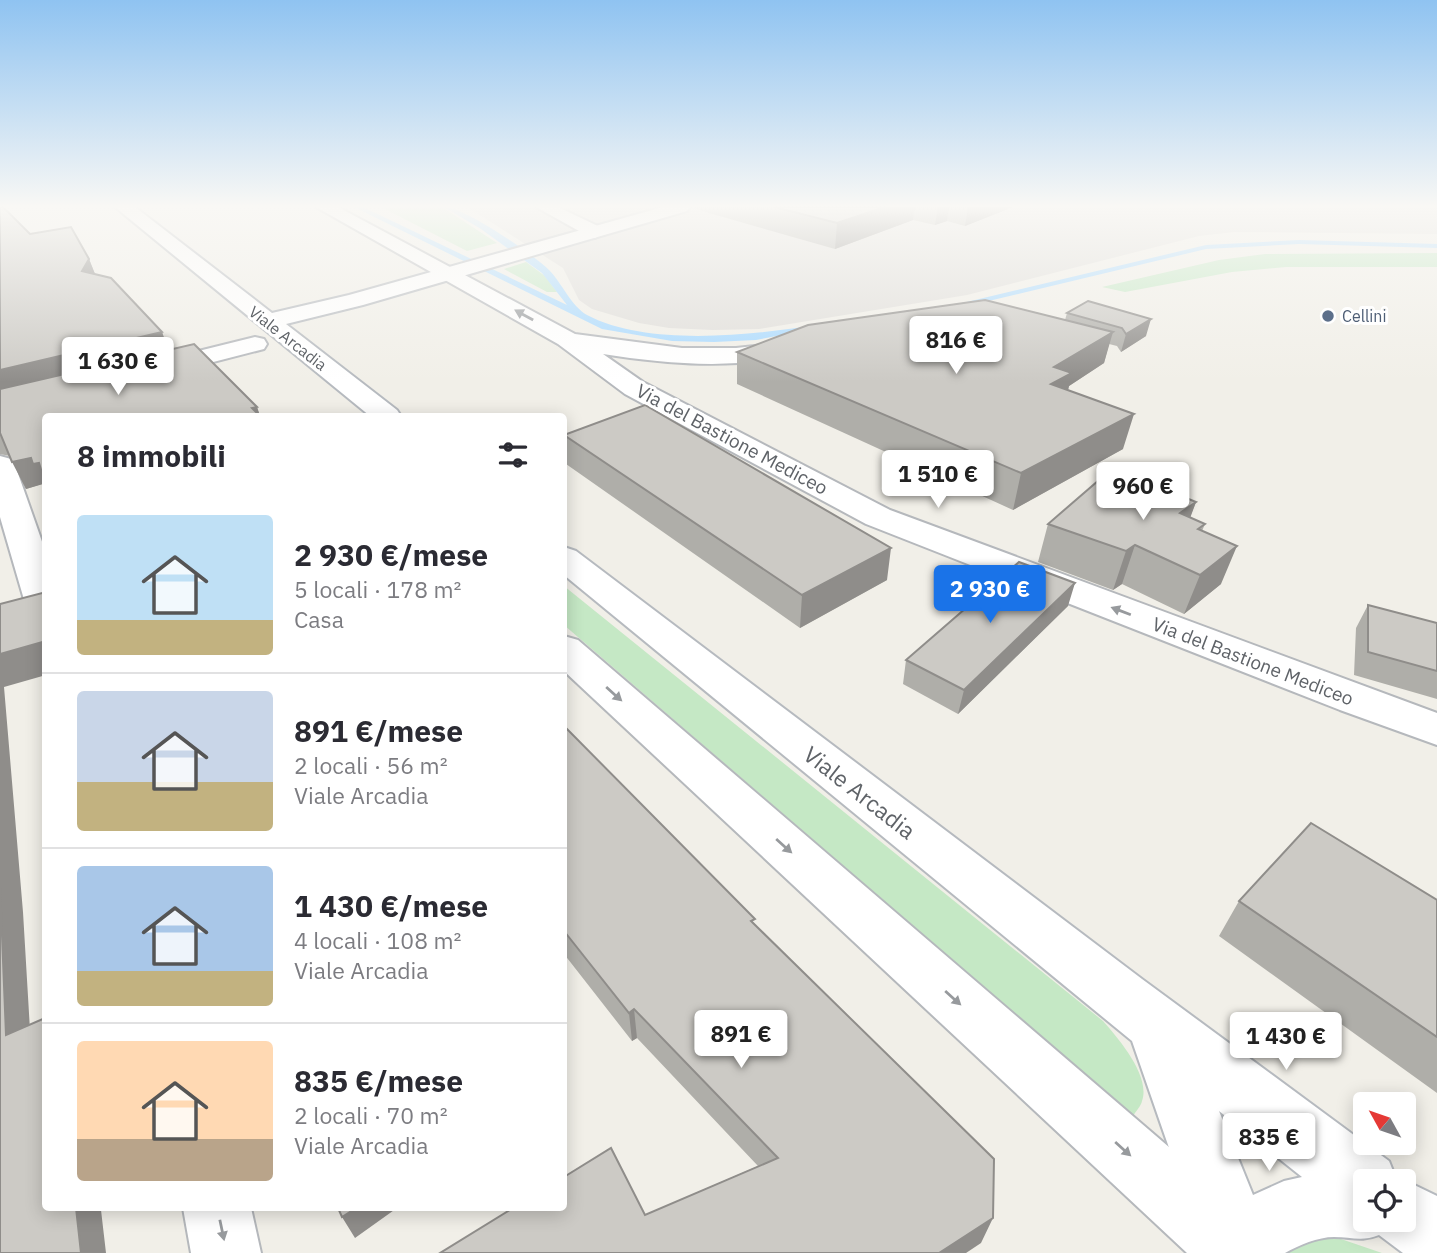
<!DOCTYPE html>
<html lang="it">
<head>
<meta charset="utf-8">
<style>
	:root { --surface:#fff; --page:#f7f7f7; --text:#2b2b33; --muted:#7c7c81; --line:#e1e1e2; --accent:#1a73e8 }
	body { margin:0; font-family:"IBM Plex Sans",sans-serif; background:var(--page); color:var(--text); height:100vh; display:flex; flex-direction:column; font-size:26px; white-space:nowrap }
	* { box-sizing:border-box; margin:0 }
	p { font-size:23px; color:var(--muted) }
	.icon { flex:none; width:38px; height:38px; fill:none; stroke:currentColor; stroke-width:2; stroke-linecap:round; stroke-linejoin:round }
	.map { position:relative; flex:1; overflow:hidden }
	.details { position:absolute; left:42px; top:413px; width:525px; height:798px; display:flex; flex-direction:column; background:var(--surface); border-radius:7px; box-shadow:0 4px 18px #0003 }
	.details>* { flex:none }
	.needle { width:46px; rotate:310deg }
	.tools { position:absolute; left:1353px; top:1092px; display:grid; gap:14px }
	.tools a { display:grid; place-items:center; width:63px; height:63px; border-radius:7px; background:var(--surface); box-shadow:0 4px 18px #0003; font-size:35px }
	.price { position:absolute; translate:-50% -60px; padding:0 16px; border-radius:7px; background:#fff; color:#222; font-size:23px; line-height:46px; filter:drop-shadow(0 2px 4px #0008) }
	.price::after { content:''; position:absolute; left:50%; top:42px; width:21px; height:16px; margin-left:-10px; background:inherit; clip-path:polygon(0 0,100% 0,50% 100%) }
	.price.active { background:var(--accent); color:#fff }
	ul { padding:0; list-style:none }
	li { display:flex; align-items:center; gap:21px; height:175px; padding:0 35px }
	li+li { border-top:2px solid var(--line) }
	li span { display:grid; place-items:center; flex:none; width:196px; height:140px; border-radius:7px; color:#555 }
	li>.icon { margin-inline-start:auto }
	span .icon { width:84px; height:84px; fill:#fffc; stroke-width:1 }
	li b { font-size:30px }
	h2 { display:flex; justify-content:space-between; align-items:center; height:84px; padding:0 35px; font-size:30px }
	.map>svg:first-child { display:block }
	.industrial { fill:#e0deda }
	.green { fill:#c5e8c5 }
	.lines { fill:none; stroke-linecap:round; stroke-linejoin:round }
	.stream { fill:#aadaff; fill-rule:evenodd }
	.street-casing { stroke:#b5b8bc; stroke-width:4 }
	.secondary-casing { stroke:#b6babf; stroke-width:4 }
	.street { fill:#fff; fill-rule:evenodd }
	.secondary { fill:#fff; fill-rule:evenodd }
	.wall { fill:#afaea9 }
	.shaded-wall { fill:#8f8d8a }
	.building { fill:#cccac5; stroke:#8f8d8a; stroke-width:2 }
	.oneway { fill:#979a9d }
	.service-dot { fill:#5c6f8a; stroke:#fff; stroke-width:2.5 }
	.labels { text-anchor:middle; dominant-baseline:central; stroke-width:6; stroke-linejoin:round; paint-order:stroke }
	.far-service-label { font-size:16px; fill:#4e5e75; stroke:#fff; text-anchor:start }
	.far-street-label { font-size:16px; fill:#5f6368; stroke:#fff }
	.street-label { font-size:19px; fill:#5f6368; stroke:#fff }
	.near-street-label { font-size:23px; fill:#5f6368; stroke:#fff }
</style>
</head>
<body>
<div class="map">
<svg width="1437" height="1253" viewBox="0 0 1437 1253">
	<rect width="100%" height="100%" fill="#f1efe8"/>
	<path class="industrial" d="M 467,207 L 1437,207 L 1437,234 L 1234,232 L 1199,236 L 967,295 L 759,329 L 713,330 L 669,328 L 639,323 L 592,309 L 579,300 L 563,268 Z"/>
	<path class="green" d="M 381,207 L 442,207 L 497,243 L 467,251 Z
		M 1437,253 L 1437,267 L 1286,267 L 1232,272 L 1125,292 L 1102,287 L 1219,260 L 1265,254 Z
		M 526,262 L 545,276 L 557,292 L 547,292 L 504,269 Z
		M 564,586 L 1103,1021 C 1118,1038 1151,1076 1142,1101 C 1141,1106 1136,1111 1133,1116 L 564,625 Z
		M 1310,1235 L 1338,1238 L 1382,1253 L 1288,1253 L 1289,1248 Z"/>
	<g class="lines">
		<path class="stream" d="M 354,207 L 363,207 L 567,305 L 542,273 L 481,229 L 444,207 C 463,206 534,255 549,270 C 562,283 571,306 587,315 C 646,346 745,336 809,326 L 814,329 L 756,340 L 714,342 L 672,341 L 602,329 Z
			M 1299,240 L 1437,244 L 1437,248 L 1299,244 L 1206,249 L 959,308 L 954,305 L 1206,245 Z"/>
		<defs>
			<path id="street" d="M 316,207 L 338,207 L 575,334 L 682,348 L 736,348 L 790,342 L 799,344 L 802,349 L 799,354 C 735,370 667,364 603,354 L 643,382 L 890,510 L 1437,713 L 1437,745 L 1340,710 L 866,524 L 625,394 L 558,344 Z
				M 536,207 L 558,207 L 602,228 L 604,232 L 595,238 L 588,236 Z
				M 255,337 L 264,339 L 267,344 L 264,349 L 155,377 L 146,374 L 142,369 L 146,364 Z
				M 0,456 L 11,459 L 15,465 L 46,553 L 46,614 L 31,611 L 25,603 L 0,517 Z
				M 564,636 L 578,640 L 1254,1220 L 1264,1245 L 1260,1253 L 1187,1253 L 564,671 Z
				M 183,1208 L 251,1208 L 261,1253 L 191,1253 Z"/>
			<path id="secondary" d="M 115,207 L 135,207 L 272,313 L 349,295 L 663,207 L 690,207 L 687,211 L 363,305 L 286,324 L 397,410 L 401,416 L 370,416 Z
				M 564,547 L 576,551 L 1142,979 L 1389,1161 L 1397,1181 L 1365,1181 L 1365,1220 L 1404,1220 L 1404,1181 L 1401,1181 L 1404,1180 L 1437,1196 L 1437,1253 L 1403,1253 L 1379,1235 C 1362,1242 1351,1237 1334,1237 C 1318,1237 1299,1245 1285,1253 L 1198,1253 L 1202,1243 L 1132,1041 L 564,575 ZM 1219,1111 L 1302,1177 L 1284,1181 L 1253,1195 Z"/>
		</defs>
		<use href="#street" class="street-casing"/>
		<use href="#secondary" class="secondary-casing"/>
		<use href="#street" class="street"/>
		<use href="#secondary" class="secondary"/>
	</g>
	<path class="wall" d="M 0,207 L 30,234 L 89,259 L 95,274 L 162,332 L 168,350 L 257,407 L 260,416 L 26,489 L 10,456 L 0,454 Z
		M 692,207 L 1013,207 L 965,226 L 947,221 L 935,225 L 913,220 L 835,249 L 709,213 Z
		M 1088,301 L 1146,336 L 1121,352 L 1117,346 L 1109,344 L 1104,363 L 1069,386 L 1068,390 L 1123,449 L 1013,510 L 737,384 L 737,352 L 1065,320 L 1067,313 Z
		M 564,434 L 887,580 L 800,628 L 566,464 Z
		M 1196,502 L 1190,517 L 1205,524 L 1202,531 L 1221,584 L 1184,614 L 1122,584 L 1113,590 L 1038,562 L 1048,524 Z
		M 1368,605 L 1437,623 L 1437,699 L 1354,675 L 1356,628 Z
		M 1068,606 L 958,714 L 903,684 L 906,660 Z
		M 564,726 L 755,924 L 981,1243 L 645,1215 L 758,1166 L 637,1038 L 632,1041 L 564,954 Z
		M 1437,900 L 1437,1093 L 1219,936 L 1239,901 Z"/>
	<path class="shaded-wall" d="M 885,207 L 915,207 L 913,220 L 835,249 L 837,223 Z
		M 938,207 L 949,207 L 947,221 L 935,225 Z
		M 968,207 L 1013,207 L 965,226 Z
		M 89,259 L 97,279 L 82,271 Z
		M 1151,319 L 1146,336 L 1121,352 L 1126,334 Z
		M 162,332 L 170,355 L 0,396 L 0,370 Z
		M 1113,332 L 1104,363 L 1069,386 L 1064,406 L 1043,418 L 1054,367 Z
		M 257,407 L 260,416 L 252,408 Z
		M 1134,414 L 1123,449 L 1013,510 L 1021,473 Z
		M 31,458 L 39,463 L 46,476 L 46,489 L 43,484 L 26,489 L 12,462 Z
		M 1196,502 L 1182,540 L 1180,513 Z
		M 1135,545 L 1122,584 L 1113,590 L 1126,551 Z
		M 1237,546 L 1221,584 L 1184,614 L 1200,575 Z
		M 891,548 L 887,580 L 800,628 L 802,595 Z
		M 1075,583 L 1068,606 L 958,714 L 964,690 Z
		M 46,641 L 46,675 L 4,687 L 23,912 L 32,1064 L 6,1035 L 0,886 L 0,654 Z
		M 634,1009 L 637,1038 L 632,1041 L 629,1013 Z
		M 66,1208 L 98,1208 L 101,1210 L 106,1253 L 81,1253 Z
		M 356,1208 L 397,1208 L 355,1238 L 342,1217 Z
		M 993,1218 L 981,1243 L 966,1253 L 939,1253 Z"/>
	<path class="building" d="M 0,207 L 3,207 L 30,234 L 71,227 L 89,259 L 82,271 L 111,278 L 162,332 L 0,370 Z
		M 774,207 L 885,207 L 837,223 Z
		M 985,300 L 1113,332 L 1054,367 L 1072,373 L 1051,384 L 1134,414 L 1021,473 L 737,352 L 808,325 Z
		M 1088,301 L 1151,319 L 1126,334 L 1122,328 L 1067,313 Z
		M 194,344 L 257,407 L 252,408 L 260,416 L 46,416 L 46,486 L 39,463 L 33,464 L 31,458 L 12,462 L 0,433 L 0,389 Z
		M 645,405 L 891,548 L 802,595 L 564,435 Z
		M 1113,468 L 1196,502 L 1180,513 L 1205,524 L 1198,529 L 1237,546 L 1200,575 L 1135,545 L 1126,551 L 1048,524 Z
		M 1019,562 L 1075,583 L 964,690 L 906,660 Z
		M 46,592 L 46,641 L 0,654 L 0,604 Z
		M 1368,605 L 1437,623 L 1437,671 L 1368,652 Z
		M 564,726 L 755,919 L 751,921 L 994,1159 L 993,1218 L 939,1253 L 440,1253 L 513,1208 L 564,1208 L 564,1177 L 611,1148 L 645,1215 L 778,1158 L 634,1009 L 629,1013 L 564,931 Z
		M 1311,823 L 1437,900 L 1437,1037 L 1239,901 Z
		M 0,886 L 6,1035 L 45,1018 L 46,1208 L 76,1208 L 81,1253 L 0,1253 Z
		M 338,1208 L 356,1208 L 342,1217 Z"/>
	<defs><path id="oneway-solid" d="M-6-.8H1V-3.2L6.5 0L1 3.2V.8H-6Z" transform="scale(1.75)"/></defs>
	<g class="oneway">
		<use href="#oneway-solid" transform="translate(524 315) rotate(-151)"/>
		<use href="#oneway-solid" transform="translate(1121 611) rotate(-159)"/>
		<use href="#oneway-solid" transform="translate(614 694) rotate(42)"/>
		<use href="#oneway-solid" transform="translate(784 846) rotate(42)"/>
		<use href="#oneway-solid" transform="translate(953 998) rotate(42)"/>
		<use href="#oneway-solid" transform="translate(1123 1149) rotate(42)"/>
		<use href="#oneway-solid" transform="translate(222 1230) rotate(78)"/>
	</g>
	<linearGradient id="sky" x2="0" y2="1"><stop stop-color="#8fc3f1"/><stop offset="0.54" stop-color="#f9f8f5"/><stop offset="1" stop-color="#f9f8f5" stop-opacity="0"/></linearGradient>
	<rect width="1437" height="382" fill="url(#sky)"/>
	<circle class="service-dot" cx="1328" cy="316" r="7"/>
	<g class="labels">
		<g class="far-service-label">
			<text x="1342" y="316">Cellini</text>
		</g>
		<g class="far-street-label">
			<text transform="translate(288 338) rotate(38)">Viale Arcadia</text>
		</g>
		<g class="street-label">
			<text transform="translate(732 439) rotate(28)">Via del Bastione Mediceo</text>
			<text transform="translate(1253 661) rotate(21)">Via del Bastione Mediceo</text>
		</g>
		<g class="near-street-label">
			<text transform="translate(860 792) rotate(38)">Viale Arcadia</text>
		</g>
	</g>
</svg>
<div class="tools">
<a><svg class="needle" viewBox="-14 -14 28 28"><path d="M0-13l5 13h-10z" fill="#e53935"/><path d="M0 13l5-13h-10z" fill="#7c7c81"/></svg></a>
<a><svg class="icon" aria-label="locate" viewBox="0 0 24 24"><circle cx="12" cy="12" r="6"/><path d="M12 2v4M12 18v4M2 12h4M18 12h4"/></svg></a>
</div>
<b class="price" style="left:956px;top:376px">816 €</b>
<b class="price" style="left:118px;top:397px">1 630 €</b>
<b class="price" style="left:938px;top:510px">1 510 €</b>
<b class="price" style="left:1143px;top:522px">960 €</b>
<b class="price active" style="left:990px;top:625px">2 930 €</b>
<b class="price" style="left:741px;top:1070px">891 €</b>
<b class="price" style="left:1286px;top:1072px">1 430 €</b>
<b class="price" style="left:1269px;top:1173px">835 €</b>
<section class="details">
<h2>8 immobili<svg class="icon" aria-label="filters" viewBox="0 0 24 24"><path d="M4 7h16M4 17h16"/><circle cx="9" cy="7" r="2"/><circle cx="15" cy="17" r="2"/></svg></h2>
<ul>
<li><span style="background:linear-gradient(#bfe0f5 75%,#c2b280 0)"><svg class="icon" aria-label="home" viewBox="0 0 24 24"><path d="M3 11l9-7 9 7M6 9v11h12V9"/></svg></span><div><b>2 930 €/mese</b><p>5 locali · 178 m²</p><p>Casa</p></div></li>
<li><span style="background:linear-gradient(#c9d6e8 65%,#c2b280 0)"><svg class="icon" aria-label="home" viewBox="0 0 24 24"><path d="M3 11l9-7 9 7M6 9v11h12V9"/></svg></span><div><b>891 €/mese</b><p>2 locali · 56 m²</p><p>Viale Arcadia</p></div></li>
<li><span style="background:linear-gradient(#a9c7e8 75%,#c2b280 0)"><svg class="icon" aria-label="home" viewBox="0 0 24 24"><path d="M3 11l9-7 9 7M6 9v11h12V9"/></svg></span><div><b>1 430 €/mese</b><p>4 locali · 108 m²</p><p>Viale Arcadia</p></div></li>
<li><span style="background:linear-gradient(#ffd9b3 70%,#b9a48a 0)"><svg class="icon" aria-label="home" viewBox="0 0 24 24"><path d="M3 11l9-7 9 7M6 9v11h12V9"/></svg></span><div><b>835 €/mese</b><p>2 locali · 70 m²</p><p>Viale Arcadia</p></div></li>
</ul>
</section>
</div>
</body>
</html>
